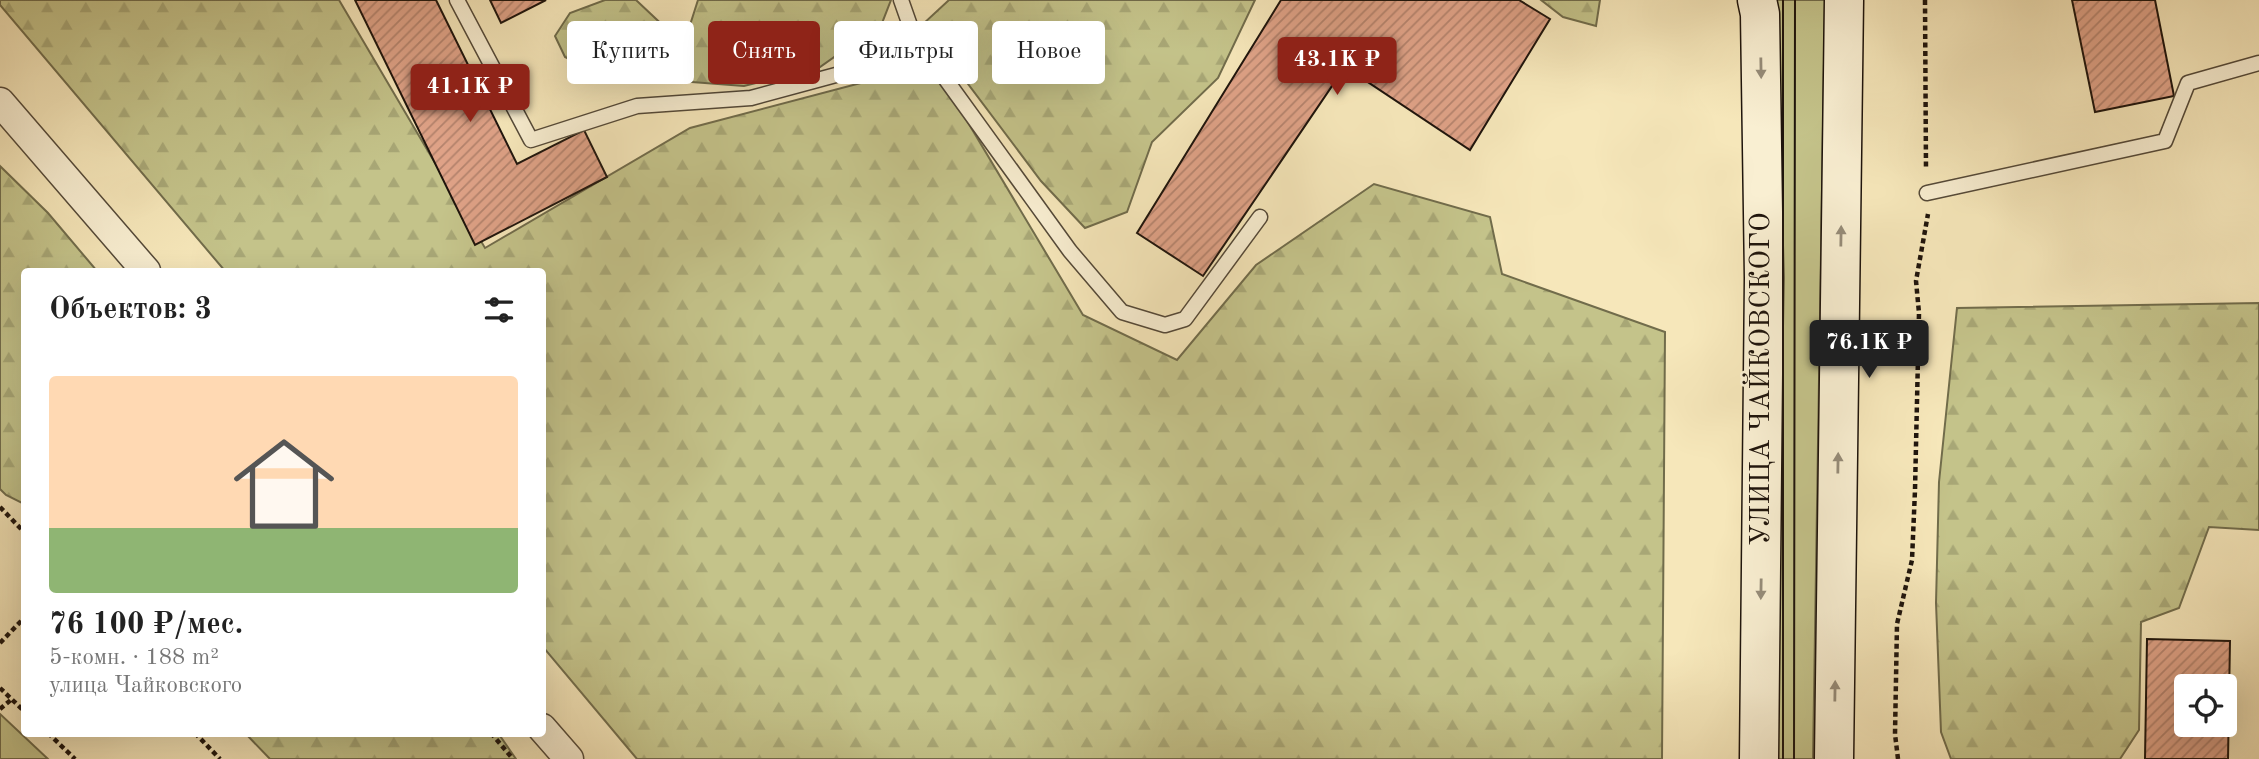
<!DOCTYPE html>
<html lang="ru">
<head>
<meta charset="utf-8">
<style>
	:root { --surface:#fff; --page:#f6f6f6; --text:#222; --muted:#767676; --accent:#8f2418 }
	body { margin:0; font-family:"Old Standard TT",serif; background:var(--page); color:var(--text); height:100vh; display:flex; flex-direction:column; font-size:26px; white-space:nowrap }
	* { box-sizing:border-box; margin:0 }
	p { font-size:23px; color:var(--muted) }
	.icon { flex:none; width:38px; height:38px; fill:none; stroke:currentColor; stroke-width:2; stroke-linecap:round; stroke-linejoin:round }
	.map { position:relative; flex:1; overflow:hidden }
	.side { position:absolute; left:21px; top:268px; width:525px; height:469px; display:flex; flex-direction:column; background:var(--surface); border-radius:7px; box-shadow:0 7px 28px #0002 }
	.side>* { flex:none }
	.guide { position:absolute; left:567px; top:21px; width:665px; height:63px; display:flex; gap:14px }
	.buttons { position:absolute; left:2174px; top:674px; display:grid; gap:14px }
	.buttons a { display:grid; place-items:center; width:63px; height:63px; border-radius:7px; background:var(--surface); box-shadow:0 7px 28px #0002; font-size:35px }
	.price { position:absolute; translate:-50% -60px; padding:0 16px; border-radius:7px; background:var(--accent); color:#fff; font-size:23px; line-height:46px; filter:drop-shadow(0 2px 4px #0008) }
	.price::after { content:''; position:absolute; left:50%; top:42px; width:21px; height:16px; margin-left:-10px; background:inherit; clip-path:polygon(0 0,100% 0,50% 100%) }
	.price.active { background:#222; color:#fff }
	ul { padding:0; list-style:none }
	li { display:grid; align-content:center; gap:14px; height:371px; padding:0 28px }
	li span { display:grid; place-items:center; height:217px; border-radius:7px; color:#555 }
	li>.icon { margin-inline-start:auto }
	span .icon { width:126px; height:126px; fill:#fffc; stroke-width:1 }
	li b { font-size:30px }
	h2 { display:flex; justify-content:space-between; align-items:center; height:84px; padding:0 28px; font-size:30px }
	.pill { padding:0 24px; border-radius:7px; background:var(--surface); box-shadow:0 7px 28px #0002; font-size:24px; line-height:63px }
	.pill.active { background:var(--accent); color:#fff }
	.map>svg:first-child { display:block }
	.green { fill:#c4c38a; stroke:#716c4b; stroke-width:2 }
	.forest { fill:url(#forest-firs); stroke:#716c4b; stroke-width:2 }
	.building { fill:url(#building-hatch); stroke:#1e140c; stroke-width:2; fill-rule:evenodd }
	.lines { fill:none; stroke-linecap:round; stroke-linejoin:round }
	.service-casing { stroke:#544938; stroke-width:17 }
	.minor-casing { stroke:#544938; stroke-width:31 }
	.secondary-casing { stroke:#1e140c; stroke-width:41 }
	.path { stroke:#1e140c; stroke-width:4.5; stroke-dasharray:5 3.5; stroke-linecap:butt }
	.service { stroke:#f9efd2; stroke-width:14 }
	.minor { stroke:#f9efd2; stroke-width:28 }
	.secondary { stroke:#f9efd2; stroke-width:38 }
	.tram { stroke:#1e140c; stroke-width:2 }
	.oneway { fill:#968c79 }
	.labels { text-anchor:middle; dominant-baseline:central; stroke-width:5; stroke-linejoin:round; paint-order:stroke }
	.street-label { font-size:28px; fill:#1e140c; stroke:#f9efd2 }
</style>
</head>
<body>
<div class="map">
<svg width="2259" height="759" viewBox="0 0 2259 759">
	<defs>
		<pattern id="forest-firs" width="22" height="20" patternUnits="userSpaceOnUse" patternTransform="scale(1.75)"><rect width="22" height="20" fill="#c4c38a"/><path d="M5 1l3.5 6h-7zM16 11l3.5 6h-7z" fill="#a8a776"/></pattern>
		<pattern id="building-hatch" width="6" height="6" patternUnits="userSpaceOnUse" patternTransform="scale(1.75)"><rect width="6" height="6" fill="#dfa287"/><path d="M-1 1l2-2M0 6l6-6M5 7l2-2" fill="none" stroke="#b4836d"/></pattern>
	</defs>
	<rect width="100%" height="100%" fill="#f6e7ba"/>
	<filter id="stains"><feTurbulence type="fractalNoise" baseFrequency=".00286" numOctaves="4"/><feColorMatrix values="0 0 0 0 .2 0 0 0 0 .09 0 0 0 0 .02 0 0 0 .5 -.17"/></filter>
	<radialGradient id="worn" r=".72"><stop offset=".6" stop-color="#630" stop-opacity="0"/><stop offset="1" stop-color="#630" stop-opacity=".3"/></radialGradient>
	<path class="green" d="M 1775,0 L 1825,0 L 1813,759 L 1771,759 Z
		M 0,714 L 48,759 L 0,759 Z"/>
	<path class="forest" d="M 0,0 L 339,0 L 485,248 L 690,128 L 933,64 L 1083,315 L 1177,360 L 1256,265 L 1374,184 L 1490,217 L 1502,274 L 1665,332 L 1662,759 L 637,759 L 543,647 L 542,271 L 225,271 L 0,5 Z
		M 605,0 L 636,0 L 670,32 L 690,25 L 698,0 L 891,0 L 882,23 L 820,67 L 744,86 L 600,75 L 565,57 L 555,36 L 570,13 Z
		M 949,0 L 1255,0 L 1218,78 L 1152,142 L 1127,212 L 1085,228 L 1041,181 L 923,24 Z
		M 1541,0 L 1600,0 L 1596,26 L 1563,17 Z
		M 0,166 L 48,213 L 97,271 L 24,271 L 24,504 L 6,495 L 0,489 Z
		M 2259,303 L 2259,530 L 2209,527 L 2179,608 L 2141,622 L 2139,730 L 2120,759 L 1951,759 L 1941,732 L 1936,603 L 1939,482 L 1957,308 Z
		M 245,733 L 498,733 L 516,759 L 270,759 Z"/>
	<path class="building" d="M 355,0 L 436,0 L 517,164 L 584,130 L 607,177 L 475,245 Z
		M 490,0 L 546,0 L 501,23 Z
		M 1281,0 L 1519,0 L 1550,19 L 1470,150 L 1345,67 L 1203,276 L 1137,233 Z
		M 2072,0 L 2155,0 L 2174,96 L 2095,112 Z
		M 2147,639 L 2230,641 L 2228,759 L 2145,759 ZM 2186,686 L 2224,686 L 2224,724 L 2186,724 Z"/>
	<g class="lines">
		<defs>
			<path id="service" d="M 457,0 L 531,140 L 637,106 L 751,98 L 858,69 L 913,34
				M 901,0 L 913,34 L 1070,251 L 1122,312 L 1165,325 L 1185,319 L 1260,217
				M 1927,193 L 2165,141 L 2188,83 L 2259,63"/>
			<path id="minor" d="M 0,102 L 146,271
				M 542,728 L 569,759"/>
			<path id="secondary" d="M 1757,0 L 1760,14 L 1764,278 L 1759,759
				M 1834,759 L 1844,0"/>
		</defs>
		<use href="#service" class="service-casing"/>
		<use href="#minor" class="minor-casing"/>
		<use href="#secondary" class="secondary-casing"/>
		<path class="path" d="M 1925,0 L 1926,170
			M 0,507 L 24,532
			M 0,643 L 24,618
			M 0,688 L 24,711
			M 0,709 L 12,699
			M 48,733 L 75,759
			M 195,733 L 220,759
			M 491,733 L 513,759
			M 1898,759 L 1895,734 L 1897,624 L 1912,560 L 1915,490 L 1919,313 L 1916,281 L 1928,214"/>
		<use href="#service" class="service"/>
		<use href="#minor" class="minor"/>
		<use href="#secondary" class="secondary"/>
		<path class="tram" d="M 1783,759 L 1783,0
			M 1794,759 L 1795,0"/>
	</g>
	<defs><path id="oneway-solid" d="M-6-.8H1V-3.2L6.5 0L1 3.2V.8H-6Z" transform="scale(1.75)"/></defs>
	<g class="oneway">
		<use href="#oneway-solid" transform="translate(1761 68) rotate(89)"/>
		<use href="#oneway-solid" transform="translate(1841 236) rotate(-89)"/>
		<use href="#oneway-solid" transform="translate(1838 463) rotate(-89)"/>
		<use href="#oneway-solid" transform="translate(1761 589) rotate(91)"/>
		<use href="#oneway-solid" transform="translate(1835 691) rotate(-89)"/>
	</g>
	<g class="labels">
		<g class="street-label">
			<text transform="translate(1762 379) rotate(-90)">УЛИЦА ЧАЙКОВСКОГО</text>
		</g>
	</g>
	<rect width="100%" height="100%" filter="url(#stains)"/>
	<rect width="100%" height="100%" fill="url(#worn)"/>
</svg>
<div class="buttons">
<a><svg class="icon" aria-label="locate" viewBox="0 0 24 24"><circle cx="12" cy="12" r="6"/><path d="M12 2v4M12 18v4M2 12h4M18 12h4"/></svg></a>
</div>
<b class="price" style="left:1337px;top:97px">43.1K ₽</b>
<b class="price" style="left:470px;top:124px">41.1K ₽</b>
<b class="price active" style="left:1869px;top:380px">76.1K ₽</b>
<div class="guide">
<a class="pill">Купить</a>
<a class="pill active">Снять</a>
<a class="pill">Фильтры</a>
<a class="pill">Новое</a>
</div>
<section class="side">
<h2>Объектов: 3<svg class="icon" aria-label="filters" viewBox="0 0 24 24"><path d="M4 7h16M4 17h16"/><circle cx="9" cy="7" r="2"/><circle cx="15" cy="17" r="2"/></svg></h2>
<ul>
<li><span style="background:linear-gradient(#ffd9b3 70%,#8fb573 0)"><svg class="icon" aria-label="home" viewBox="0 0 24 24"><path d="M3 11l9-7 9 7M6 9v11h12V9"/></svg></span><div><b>76 100 ₽/мес.</b><p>5-комн. · 188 m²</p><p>улица Чайковского</p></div></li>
</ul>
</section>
</div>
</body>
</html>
